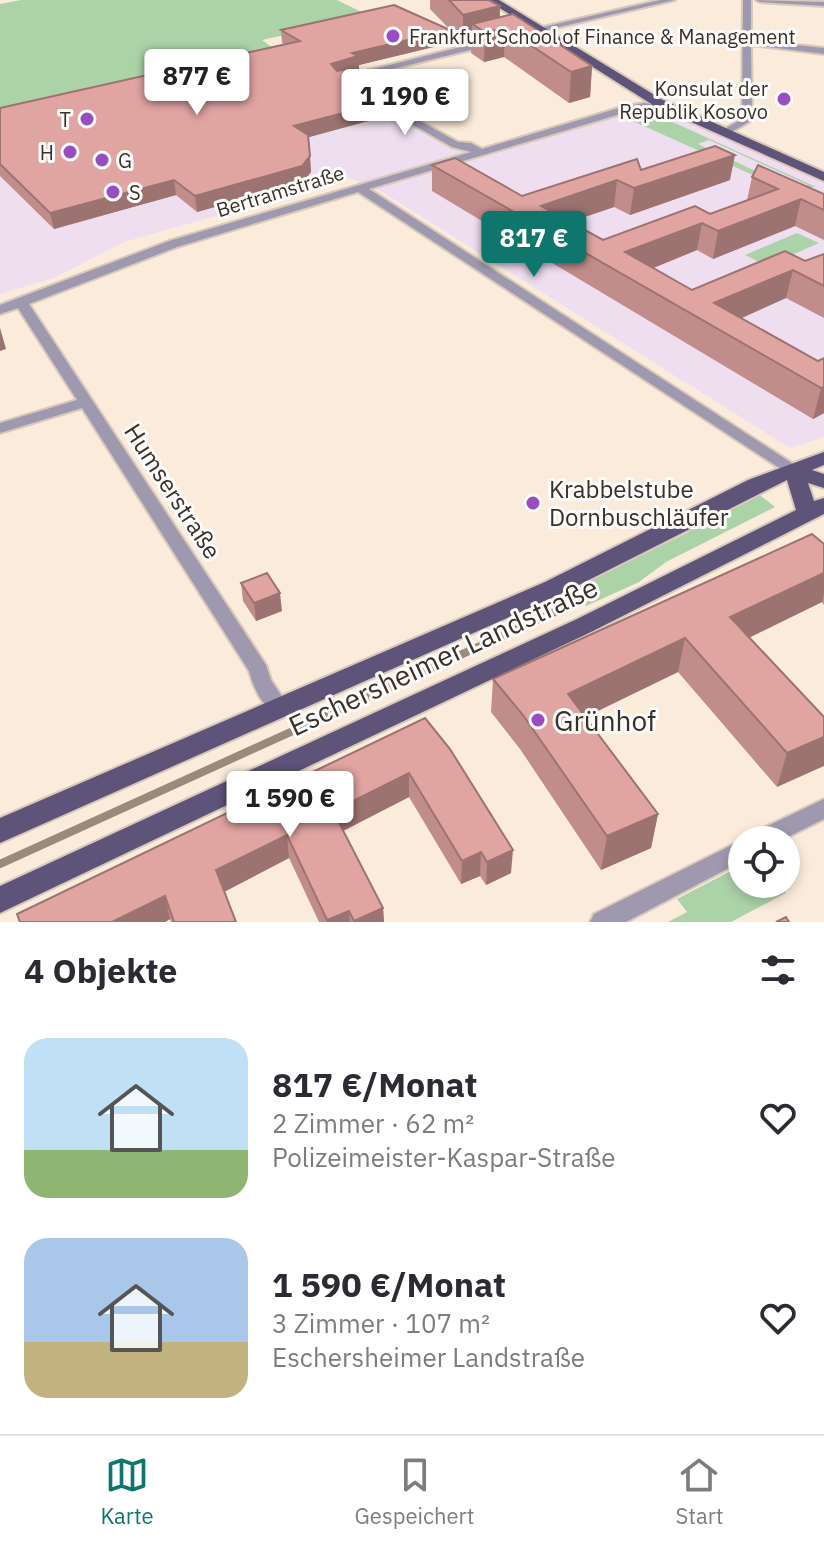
<!DOCTYPE html>
<html lang="de">
<head>
<meta charset="utf-8">
<style>
	:root { --surface:#fff; --page:#f7f7f7; --text:#2b2b33; --muted:#7c7c81; --line:#e1e1e2; --accent:#0f766e }
	body { margin:0; font-family:"IBM Plex Sans",sans-serif; background:var(--page); color:var(--text); height:100vh; display:flex; flex-direction:column; font-size:30px; white-space:nowrap }
	* { box-sizing:border-box; margin:0 }
	p { font-size:26px; color:var(--muted) }
	.icon { flex:none; width:44px; height:44px; fill:none; stroke:currentColor; stroke-width:2; stroke-linecap:round; stroke-linejoin:round }
	.map { position:relative; height:922px; overflow:hidden }
	.sheet { display:flex; flex-direction:column; background:var(--surface); flex:1 }
	.sheet>* { flex:none }
	.buttons { position:absolute; left:728px; top:826px; display:grid; gap:16px }
	.buttons a { display:grid; place-items:center; width:72px; height:72px; border-radius:50%; background:var(--surface); box-shadow:0 4px 12px #0003; font-size:40px }
	.price { position:absolute; translate:-50% -68px; padding:0 18px; border-radius:8px; background:#fff; color:#222; font-size:26px; line-height:52px; filter:drop-shadow(0 2px 4px #0008) }
	.price::after { content:''; position:absolute; left:50%; top:48px; width:24px; height:18px; margin-left:-12px; background:inherit; clip-path:polygon(0 0,100% 0,50% 100%) }
	.price.active { background:var(--accent); color:#fff }
	ul { padding:0; list-style:none }
	li { display:flex; align-items:center; gap:24px; height:200px; padding:0 24px }
	li span { display:grid; place-items:center; flex:none; width:224px; height:160px; border-radius:24px; color:#555 }
	li>.icon { margin-inline-start:auto }
	span .icon { width:96px; height:96px; fill:#fffc; stroke-width:1 }
	li b { font-size:34px }
	h2 { display:flex; justify-content:space-between; align-items:center; height:96px; padding:0 24px; font-size:34px }
	.tab-bar { display:flex; justify-content:space-around; align-items:center; height:112px; border-top:2px solid var(--line); background:var(--surface); font-size:22px; color:var(--muted) }
	.tab-bar a { display:grid; justify-items:center; gap:4px }
	.tab-bar .active { color:var(--accent) }
	.map>svg:first-child { display:block }
	.commercial { fill:#efdef0 }
	.green { fill:#acd2a8 }
	.lines { fill:none; stroke-linecap:round; stroke-linejoin:round }
	.street-casing { stroke:#d8c9ba; stroke-width:4 }
	.primary-casing { stroke:#d8c9ba; stroke-width:4 }
	.street { fill:#9f99af; fill-rule:evenodd }
	.primary { fill:#5e5378; fill-rule:evenodd }
	.rail { stroke:#988b7e; stroke-width:8 }
	.wall { fill:#c18d8a }
	.shaded-wall { fill:#9d7371 }
	.building { fill:#e0a4a1; stroke:#9d7371; stroke-width:2 }
	.poi-dot { fill:#984ec0; stroke:#fcfcfc; stroke-width:3 }
	.labels { text-anchor:middle; dominant-baseline:central; stroke-width:6; stroke-linejoin:round; paint-order:stroke }
	.far-poi-label { font-size:20px; fill:#3a3026; stroke:#fcfcfc; text-anchor:start }
	.far-street-label { font-size:20px; fill:#3a3026; stroke:#fcfcfc }
	.poi-label { font-size:24px; fill:#3a3026; stroke:#fcfcfc; text-anchor:start }
	.street-label { font-size:24px; fill:#3a3026; stroke:#fcfcfc }
	.near-street-label { font-size:28px; fill:#3a3026; stroke:#fcfcfc }
	.near-poi-label { font-size:28px; fill:#3a3026; stroke:#fcfcfc; text-anchor:start }
</style>
</head>
<body>
<div class="map">
<svg width="824" height="922" viewBox="0 0 824 922">
	<rect width="100%" height="100%" fill="#fbebdb"/>
	<path class="commercial" d="M 329,77 L 473,159 L 655,104 L 824,181 L 824,437 L 790,448 L 384,193 L 349,178 L 124,242 L 56,277 L 0,294 L 0,121 Z"/>
	<path class="green" d="M 21,0 L 337,0 L 370,16 L 262,40 L 284,56 L 0,121 L 0,4 Z
		M 642,113 L 655,114 L 816,187 L 804,187 L 808,185 L 709,140 L 698,144 L 824,203 L 824,207 L 626,118 Z
		M 797,233 L 819,243 L 767,266 L 745,255 Z
		M 756,492 L 775,507 L 666,562 L 639,582 L 586,606 L 570,590 L 685,534 Z
		M 742,865 L 742,884 L 778,884 L 786,893 L 731,922 L 668,922 L 687,912 L 677,899 Z"/>
	<g class="lines">
		<defs>
			<path id="street" d="M 660,0 L 675,0 L 547,30 L 543,27 Z
				M 743,0 L 751,0 L 751,40 L 824,48 L 824,54 L 751,45 L 752,120 L 730,133 L 726,132 L 726,128 L 742,119 Z
				M 756,0 L 824,2 L 824,6 L 760,2 Z
				M 492,39 L 495,40 L 495,44 L 339,82 L 334,79 Z
				M 372,95 L 458,142 L 471,143 L 482,149 L 622,107 L 644,103 L 675,107 L 675,111 L 672,112 L 644,109 L 624,113 L 369,189 L 801,469 L 799,473 L 787,473 L 358,192 L 177,247 L 29,304 L 266,665 L 271,680 L 289,707 L 286,713 C 267,719 253,687 249,671 L 82,408 L 0,433 L 0,423 L 77,400 L 18,308 L 0,314 L 0,305 L 169,241 L 471,152 L 452,147 L 369,100 L 369,96 Z
				M 824,799 L 824,819 L 782,840 L 750,840 L 753,833 Z
				M 742,840 L 742,861 L 626,922 L 590,922 L 594,914 Z"/>
			<path id="primary" d="M 487,0 L 499,0 L 661,99 L 824,172 L 824,181 L 653,105 Z
				M 824,452 L 824,465 L 812,470 L 824,474 L 824,488 L 808,483 L 814,501 L 824,498 L 824,514 L 593,631 L 0,913 L 0,886 L 577,619 L 796,510 L 787,480 L 561,594 L 0,843 L 0,818 L 545,582 L 748,480 Z"/>
		</defs>
		<use href="#street" class="street-casing"/>
		<use href="#primary" class="primary-casing"/>
		<use href="#street" class="street"/>
		<use href="#primary" class="primary"/>
		<path class="rail" d="M 0,864 L 557,611"/>
	</g>
	<path class="wall" d="M 430,0 L 449,0 L 500,6 L 500,17 L 592,66 L 590,97 L 569,103 L 504,57 L 484,62 L 471,53 L 472,41 L 463,43 L 430,9 Z
		M 281,30 L 450,43 L 359,65 L 359,70 L 344,74 L 345,77 L 354,81 L 353,77 L 439,107 L 439,111 L 418,117 L 389,101 L 390,115 L 308,137 L 311,172 L 303,182 L 197,212 L 176,195 L 54,229 L 0,176 L 0,108 L 284,44 L 282,43 Z
		M 432,165 L 522,196 L 641,170 L 730,180 L 630,215 L 614,207 L 570,222 L 603,240 L 710,214 L 747,200 L 752,177 L 824,194 L 824,240 L 795,226 L 713,259 L 697,250 L 653,268 L 692,290 L 805,261 L 824,254 L 824,318 L 786,298 L 741,318 L 818,361 L 824,358 L 824,413 L 813,419 L 432,191 Z
		M 824,544 L 824,605 L 822,602 L 749,637 L 824,717 L 777,787 L 678,672 L 586,717 L 658,814 L 651,848 L 601,870 L 520,749 L 491,712 L 493,679 Z
		M 241,583 L 282,611 L 256,621 L 243,601 Z
		M 425,718 L 511,873 L 486,885 L 480,876 L 461,884 L 409,797 L 343,831 L 383,908 L 384,922 L 319,922 L 289,858 L 224,892 L 236,922 L 171,922 L 170,919 L 165,922 L 20,922 Z"/>
	<path class="shaded-wall" d="M 500,6 L 499,29 L 505,28 L 504,57 L 484,62 L 485,32 L 472,24 L 472,41 L 463,43 L 463,15 Z
		M 450,30 L 450,43 L 359,65 L 359,70 L 331,77 L 331,64 L 352,53 Z
		M 592,66 L 590,97 L 569,103 L 571,72 Z
		M 389,101 L 390,115 L 295,141 L 294,126 Z
		M 439,107 L 439,111 L 418,117 L 418,112 Z
		M 735,155 L 730,180 L 630,215 L 634,188 Z
		M 310,156 L 311,172 L 303,182 L 197,212 L 195,196 Z
		M 174,180 L 176,195 L 54,229 L 50,213 Z
		M 617,180 L 614,207 L 546,230 L 541,206 Z
		M 801,199 L 795,226 L 713,259 L 718,231 Z
		M 702,223 L 697,250 L 629,278 L 625,252 Z
		M 793,270 L 786,298 L 717,329 L 714,303 Z
		M 0,328 L 6,349 L 0,351 Z
		M 824,387 L 824,413 L 813,419 L 821,388 Z
		M 824,573 L 824,594 L 822,602 L 722,651 L 730,617 Z
		M 280,593 L 282,611 L 256,621 L 254,603 Z
		M 685,638 L 678,672 L 564,727 L 568,694 Z
		M 824,737 L 824,766 L 777,787 L 787,753 Z
		M 409,773 L 409,797 L 335,835 L 333,811 Z
		M 658,814 L 651,848 L 601,870 L 607,836 Z
		M 287,835 L 289,858 L 220,894 L 216,870 Z
		M 513,850 L 511,873 L 486,885 L 487,862 Z
		M 481,852 L 480,876 L 461,884 L 462,861 Z
		M 165,896 L 170,919 L 165,922 L 112,922 Z
		M 383,908 L 384,922 L 354,922 Z
		M 349,911 L 350,922 L 327,922 L 327,920 Z"/>
	<path class="building" d="M 449,0 L 489,0 L 500,6 L 463,15 Z
		M 394,5 L 450,30 L 352,53 L 358,56 L 331,64 L 337,71 L 343,70 L 345,77 L 389,101 L 294,126 L 308,135 L 310,156 L 302,166 L 195,196 L 174,180 L 50,213 L 0,164 L 0,108 L 300,41 L 281,30 Z
		M 513,14 L 592,66 L 571,72 L 505,28 L 485,32 L 472,24 Z
		M 373,73 L 439,107 L 418,112 L 353,77 Z
		M 715,146 L 735,155 L 634,188 L 617,180 L 541,206 L 603,240 L 695,206 L 710,214 L 778,189 L 752,177 L 758,165 L 824,194 L 824,210 L 801,199 L 718,231 L 702,223 L 625,252 L 692,290 L 785,251 L 805,261 L 824,254 L 824,286 L 793,270 L 714,303 L 818,361 L 824,358 L 824,387 L 821,388 L 432,165 L 455,158 L 522,196 L 637,159 L 641,170 Z
		M 812,534 L 824,544 L 824,573 L 730,617 L 824,717 L 824,737 L 787,753 L 685,638 L 568,694 L 658,814 L 607,836 L 523,715 L 493,679 Z
		M 267,573 L 280,593 L 254,603 L 241,583 Z
		M 425,718 L 450,749 L 513,850 L 487,862 L 481,852 L 462,861 L 409,773 L 333,811 L 383,908 L 354,921 L 349,911 L 327,920 L 287,835 L 216,870 L 236,922 L 174,922 L 165,896 L 112,922 L 20,922 L 17,914 Z
		M 786,917 L 789,922 L 776,922 Z"/>
	<g class="poi-dot">
		<circle cx="393" cy="36" r="8"/>
		<circle cx="784" cy="99" r="8"/>
		<circle cx="87" cy="119" r="8"/>
		<circle cx="70" cy="152" r="8"/>
		<circle cx="102" cy="160" r="8"/>
		<circle cx="113" cy="192" r="8"/>
		<circle cx="533" cy="503" r="8"/>
		<circle cx="538" cy="720" r="8"/>
	</g>
	<g class="labels">
		<g class="far-poi-label">
			<text x="409" y="36">Frankfurt School of Finance &amp; Management</text>
			<text x="768" y="88" text-anchor="end">Konsulat der<tspan x="768" dy="23">Republik Kosovo</tspan></text>
			<text x="71" y="119" text-anchor="end">T</text>
			<text x="54" y="152" text-anchor="end">H</text>
			<text x="118" y="160">G</text>
			<text x="129" y="192">S</text>
		</g>
		<g class="far-street-label">
			<text transform="translate(280 191) rotate(-17)">Bertramstraße</text>
		</g>
		<g class="poi-label">
			<text x="549" y="489">Krabbelstube<tspan x="549" dy="28">Dornbuschläufer</tspan></text>
		</g>
		<g class="street-label">
			<text transform="translate(173 491) rotate(57)">Humserstraße</text>
		</g>
		<g class="near-street-label">
			<text transform="translate(443 656) rotate(-25)">Eschersheimer Landstraße</text>
		</g>
		<g class="near-poi-label">
			<text x="554" y="720">Grünhof</text>
		</g>
	</g>
</svg>
<div class="buttons">
<a><svg class="icon" aria-label="locate" viewBox="0 0 24 24"><circle cx="12" cy="12" r="6"/><path d="M12 2v4M12 18v4M2 12h4M18 12h4"/></svg></a>
</div>
<b class="price" style="left:197px;top:117px">877 €</b>
<b class="price" style="left:405px;top:137px">1 190 €</b>
<b class="price active" style="left:534px;top:279px">817 €</b>
<b class="price" style="left:290px;top:839px">1 590 €</b>
</div>
<section class="sheet">
<h2>4 Objekte<svg class="icon" aria-label="filters" viewBox="0 0 24 24"><path d="M4 7h16M4 17h16"/><circle cx="9" cy="7" r="2"/><circle cx="15" cy="17" r="2"/></svg></h2>
<ul>
<li><span style="background:linear-gradient(#bfe0f5 70%,#8fb573 0)"><svg class="icon" aria-label="home" viewBox="0 0 24 24"><path d="M3 11l9-7 9 7M6 9v11h12V9"/></svg></span><div><b>817 €/Monat</b><p>2 Zimmer · 62 m²</p><p>Polizeimeister-Kaspar-Straße</p></div><svg class="icon" aria-label="heart" viewBox="0 0 24 24"><path d="M12 20l-8-8c-3-5 5-10 8-4 3-6 11-1 8 4z"/></svg></li>
<li><span style="background:linear-gradient(#a9c7e8 65%,#c2b280 0)"><svg class="icon" aria-label="home" viewBox="0 0 24 24"><path d="M3 11l9-7 9 7M6 9v11h12V9"/></svg></span><div><b>1 590 €/Monat</b><p>3 Zimmer · 107 m²</p><p>Eschersheimer Landstraße</p></div><svg class="icon" aria-label="heart" viewBox="0 0 24 24"><path d="M12 20l-8-8c-3-5 5-10 8-4 3-6 11-1 8 4z"/></svg></li>
</ul>
</section>
<nav class="tab-bar">
<a class="active"><svg class="icon" aria-label="map" viewBox="0 0 24 24"><path d="M3 6l6-2 6 2 6-2v14l-6 2-6-2-6 2zM9 4v14M15 6v14"/></svg>Karte</a>
<a><svg class="icon" aria-label="saved" viewBox="0 0 24 24"><path d="M7 4h10v16l-5-4-5 4z"/></svg>Gespeichert</a>
<a><svg class="icon" aria-label="home" viewBox="0 0 24 24"><path d="M3 11l9-7 9 7M6 9v11h12V9"/></svg>Start</a>
</nav>
</body>
</html>
